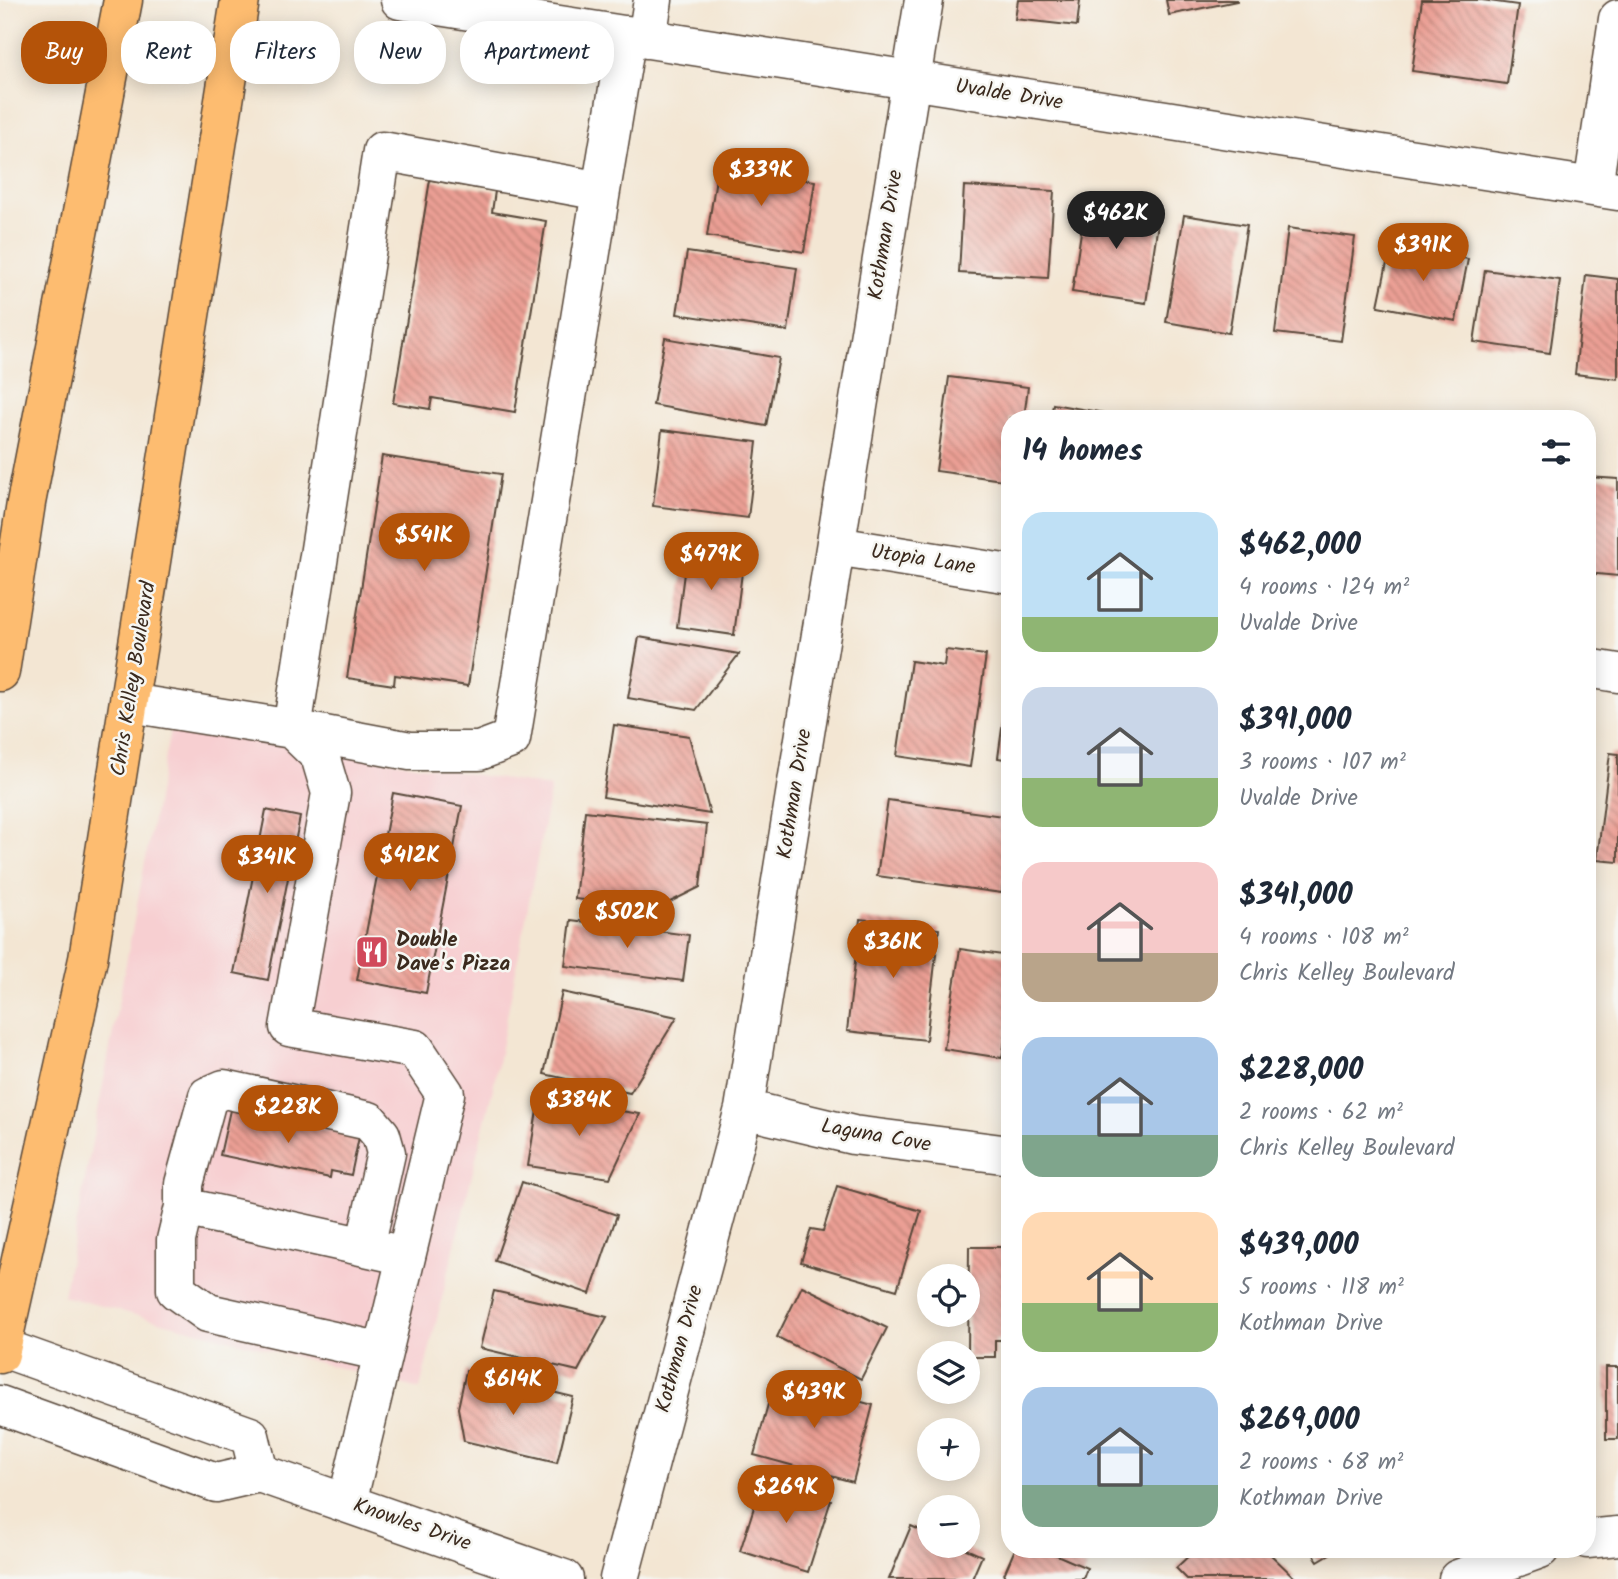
<!DOCTYPE html>
<html lang="en">
<head>
<meta charset="utf-8">
<style>
	:root { --surface:#fff; --page:#f6f6f7; --text:#1f2937; --muted:#747a83; --accent:#b45309 }
	body { margin:0; font-family:Kalam,sans-serif; background:var(--page); color:var(--text); height:100vh; display:flex; flex-direction:column; font-size:26px; white-space:nowrap }
	* { box-sizing:border-box; margin:0 }
	p { font-size:23px; color:var(--muted) }
	.icon { flex:none; width:38px; height:38px; fill:none; stroke:currentColor; stroke-width:2; stroke-linecap:round; stroke-linejoin:round }
	.map { position:relative; flex:1; overflow:hidden }
	.details { position:absolute; left:1001px; top:410px; width:595px; height:1148px; display:flex; flex-direction:column; background:var(--surface); border-radius:28px; box-shadow:0 4px 18px #0003 }
	.details>* { flex:none }
	.hud { position:absolute; left:21px; top:21px; width:665px; height:63px; display:flex; gap:14px }
	.tools { position:absolute; left:917px; top:1264px; display:grid; gap:14px }
	.tools a { display:grid; place-items:center; width:63px; height:63px; border-radius:50%; background:var(--surface); box-shadow:0 4px 18px #0003; font-size:35px }
	.price { position:absolute; translate:-50% -60px; padding:0 16px; border-radius:24px; background:var(--accent); color:#fff; font-size:23px; line-height:46px; filter:drop-shadow(0 2px 4px #0008) }
	.price::after { content:''; position:absolute; left:50%; top:42px; width:21px; height:16px; margin-left:-10px; background:inherit; clip-path:polygon(0 0,100% 0,50% 100%) }
	.price.current { background:#222; color:#fff }
	ul { padding:0; list-style:none }
	li { display:flex; align-items:center; gap:21px; height:175px; padding:0 21px }
	li span { display:grid; place-items:center; flex:none; width:196px; height:140px; border-radius:21px; color:#555 }
	li>.icon { margin-inline-start:auto }
	span .icon { width:84px; height:84px; fill:#fffc; stroke-width:1 }
	li b { font-size:30px }
	h2 { display:flex; justify-content:space-between; align-items:center; height:84px; padding:0 21px; font-size:30px }
	.chip { padding:0 24px; border-radius:28px; background:var(--surface); box-shadow:0 4px 18px #0003; font-size:24px; line-height:63px }
	.chip.current { background:var(--accent); color:#fff }
	.map>svg:first-child { display:block }
	.built { fill:#f7cfd1 }
	.building { fill:url(#building-back-hatch) }
	.lines { fill:none; stroke-linecap:round; stroke-linejoin:round }
	.minor-casing { stroke:#574639; stroke-width:41 }
	.major-casing { stroke:#574639; stroke-width:41 }
	.minor { stroke:#fff; stroke-width:38 }
	.major { stroke:#fdbc6f; stroke-width:38 }
	.labels { text-anchor:middle; dominant-baseline:central; stroke-width:5; stroke-linejoin:round; paint-order:stroke }
	.street-label { font-size:21px; fill:#3b2a1e; stroke:#f6f6f2 }
	.poi-label { font-size:21px; font-weight:bold; fill:#3b2a1e; stroke:#f6f6f2; text-anchor:start }
</style>
</head>
<body>
<div class="map">
<svg width="1618" height="1579" viewBox="0 0 1618 1579">
	<defs>
		<pattern id="building-back-hatch" width="6" height="6" patternUnits="userSpaceOnUse" patternTransform="scale(1.75)"><rect width="6" height="6" fill="#eb9f94"/><path d="M-1 5l2 2M0 0l6 6M5-1l2 2" fill="none" stroke="#c08278"/></pattern>
	</defs>
	<rect width="100%" height="100%" fill="#f6f6f2"/>
	<filter id="ink" filterUnits="userSpaceOnUse"><feTurbulence type="fractalNoise" baseFrequency=".0143" numOctaves="2"/><feDisplacementMap in="SourceGraphic" scale="14" xChannelSelector="R" yChannelSelector="G"/><feConvolveMatrix kernelMatrix="1 2 1 2 8 2 1 2 1" color-interpolation-filters="sRGB"/></filter>
	<filter id="wash" filterUnits="userSpaceOnUse"><feTurbulence type="fractalNoise" baseFrequency=".00686" numOctaves="4" result="noise"/><feDisplacementMap in="SourceGraphic" scale="28" xChannelSelector="R" yChannelSelector="G"/><feGaussianBlur stdDeviation="1.57" result="paint"/><feColorMatrix in="noise" values="0 0 0 0 0 0 0 0 0 0 0 0 0 0 0 0 0 1.4 0 .05"/><feComposite in="paint" operator="in"/></filter>
	<g filter="url(#wash)">
		<rect width="100%" height="100%" fill="#f3e6d3"/>
		<path class="built" d="M 171,725 L 551,787 L 494,1084 L 420,1389 L 63,1296 Z"/>
		<g id="blocks">
			<path class="building" d="M 1018,0 L 1080,0 L 1077,26 L 1015,19 Z
				M 1166,0 L 1237,0 L 1237,1 L 1169,15 Z
				M 1422,0 L 1482,0 L 1518,5 L 1507,84 L 1412,71 Z
				M 718,165 L 815,181 L 804,252 L 707,236 Z
				M 430,180 L 495,191 L 492,212 L 546,221 L 515,412 L 432,398 L 430,409 L 393,403 Z
				M 964,186 L 1054,191 L 1048,278 L 959,273 Z
				M 1086,199 L 1160,210 L 1146,303 L 1072,292 Z
				M 1184,215 L 1247,225 L 1229,333 L 1166,322 Z
				M 1288,228 L 1355,237 L 1341,341 L 1275,333 Z
				M 1391,244 L 1468,259 L 1456,321 L 1378,306 Z
				M 687,252 L 797,268 L 788,331 L 677,314 Z
				M 1485,270 L 1560,280 L 1550,353 L 1474,342 Z
				M 1586,275 L 1618,279 L 1618,379 L 1575,374 Z
				M 665,338 L 779,358 L 766,426 L 653,405 Z
				M 949,377 L 1028,387 L 1024,418 L 1010,418 L 1010,481 L 936,471 Z
				M 1053,404 L 1127,417 L 1127,418 L 1051,418 Z
				M 1192,412 L 1223,417 L 1223,418 L 1191,418 Z
				M 662,430 L 757,442 L 748,518 L 653,506 Z
				M 382,456 L 501,474 L 468,686 L 395,675 L 394,685 L 347,678 Z
				M 1587,477 L 1618,479 L 1618,576 L 1587,573 Z
				M 687,550 L 744,557 L 734,635 L 677,627 Z
				M 639,637 L 739,654 L 696,710 L 628,698 Z
				M 946,650 L 986,655 L 970,767 L 897,756 L 911,661 L 944,666 Z
				M 1008,684 L 1010,684 L 1010,760 L 998,758 Z
				M 614,725 L 689,736 L 710,814 L 603,797 Z
				M 1610,753 L 1618,754 L 1618,862 L 1597,860 Z
				M 393,793 L 462,806 L 426,993 L 357,980 Z
				M 888,800 L 1010,817 L 1002,893 L 877,876 Z
				M 266,810 L 300,817 L 268,980 L 234,973 Z
				M 585,811 L 707,825 L 700,887 L 656,909 L 575,899 Z
				M 860,919 L 939,929 L 926,1040 L 847,1031 Z
				M 571,920 L 689,935 L 683,981 L 565,966 Z
				M 960,949 L 1010,956 L 1010,1011 L 1002,1058 L 944,1049 Z
				M 562,992 L 677,1017 L 630,1093 L 544,1074 Z
				M 539,1098 L 640,1114 L 610,1178 L 528,1166 Z
				M 230,1110 L 359,1137 L 351,1175 L 331,1171 L 330,1178 L 220,1155 Z
				M 522,1182 L 617,1215 L 590,1294 L 495,1261 Z
				M 837,1186 L 921,1211 L 897,1290 L 801,1262 L 811,1229 L 823,1231 Z
				M 1004,1232 L 1010,1232 L 1010,1340 L 995,1340 L 995,1357 L 968,1357 L 969,1247 L 1004,1247 Z
				M 802,1286 L 887,1328 L 861,1379 L 777,1337 Z
				M 494,1291 L 607,1317 L 578,1371 L 480,1348 Z
				M 1606,1367 L 1618,1367 L 1618,1439 L 1606,1439 Z
				M 466,1371 L 573,1397 L 557,1463 L 464,1441 L 458,1408 Z
				M 775,1379 L 873,1405 L 853,1482 L 754,1455 Z
				M 763,1479 L 831,1500 L 808,1572 L 740,1551 Z
				M 911,1526 L 929,1534 L 929,1545 L 957,1545 L 982,1556 L 972,1579 L 889,1579 Z
				M 1015,1549 L 1043,1549 L 1087,1568 L 1083,1579 L 1002,1579 Z
				M 1196,1549 L 1265,1549 L 1296,1579 L 1187,1579 L 1176,1568 Z
				M 1310,1549 L 1338,1549 L 1318,1561 Z"/>
		</g>
	</g>
	<g filter="url(#ink)">
		<use href="#blocks" fill-opacity="0" stroke="#574639" stroke-width="2"/>
		<g class="lines">
			<defs>
				<path id="minor" d="M 400,0 L 1618,191
					M 647,39 L 653,0
					M 1593,187 L 1618,19
					M 601,191 L 511,739 L 479,751 L 410,751 L 292,729 L 382,151 L 601,191 L 627,35
					M 836,546 L 1010,574
					M 1587,668 L 1618,673
					M 130,703 L 292,729 L 320,756 L 331,793 L 289,1027 L 415,1049 L 445,1094 L 347,1503
					M 744,1109 L 853,1135 L 1010,1155
					M 184,1207 L 184,1184 L 208,1096 L 224,1089 L 369,1121 L 381,1135 L 386,1153 L 365,1247
					M 0,1347 L 250,1436 L 259,1473
					M 383,1352 L 208,1313 L 176,1290 L 176,1240 L 184,1207 L 406,1256
					M 0,1405 L 216,1483 L 259,1473 L 564,1579
					M 1587,1539 L 1618,1536
					M 619,1579 L 744,1109 L 924,0
					M 1458,1579 L 1540,1549"/>
				<path id="major" d="M 0,672 L 26,503 L 123,0
					M 0,1354 L 88,959 L 240,0"/>
			</defs>
			<use href="#minor" class="minor-casing"/>
			<use href="#major" class="major-casing"/>
			<use href="#minor" class="minor"/>
			<use href="#major" class="major"/>
		</g>
	</g>
	<defs>
		<symbol id="restaurant-square" viewBox="-11 -11 22 22"><rect x="-9" y="-9" width="18" height="18" rx="4" fill="#d1495b" stroke="#f6f6f2"/><path d="M-5-6h1v4h1v-4h1v4h1v-4h1v5L-1.5 .5V6h-2V.5L-5-1ZM5-6V6H3V1.5H1.5Q1.5-4 5-6Z" fill="#fff"/></symbol>
	</defs>
	<g fill-rule="evenodd">
		<use href="#restaurant-square" x="353" y="933" width="38" height="38"/>
	</g>
	<g class="labels">
		<g class="street-label">
			<text transform="translate(1009 95) rotate(9)">Uvalde Drive</text>
			<text transform="translate(886 235) rotate(-81)">Kothman Drive</text>
			<text transform="translate(923 560) rotate(9)">Utopia Lane</text>
			<text transform="translate(134 679) rotate(-81)">Chris Kelley Boulevard</text>
			<text transform="translate(795 794) rotate(-81)">Kothman Drive</text>
			<text transform="translate(876 1136) rotate(10)">Laguna Cove</text>
			<text transform="translate(680 1349) rotate(-75)">Kothman Drive</text>
			<text transform="translate(412 1525) rotate(19)">Knowles Drive</text>
		</g>
		<g class="poi-label">
			<text x="396" y="940">Double<tspan x="396" dy="24">Dave's Pizza</tspan></text>
		</g>
	</g>
</svg>
<div class="tools">
<a><svg class="icon" aria-label="locate" viewBox="0 0 24 24"><circle cx="12" cy="12" r="6"/><path d="M12 2v4M12 18v4M2 12h4M18 12h4"/></svg></a>
<a><svg class="icon" aria-label="layers" viewBox="0 0 24 24"><path d="M12 4l9 5-9 5-9-5zM3 14l9 5 9-5"/></svg></a>
<a>+</a>
<a>−</a>
</div>
<b class="price" style="left:761px;top:208px">$339K</b>
<b class="price current" style="left:1116px;top:251px">$462K</b>
<b class="price" style="left:1423px;top:283px">$391K</b>
<b class="price" style="left:424px;top:573px">$541K</b>
<b class="price" style="left:711px;top:592px">$479K</b>
<b class="price" style="left:410px;top:893px">$412K</b>
<b class="price" style="left:267px;top:895px">$341K</b>
<b class="price" style="left:627px;top:950px">$502K</b>
<b class="price" style="left:893px;top:980px">$361K</b>
<b class="price" style="left:579px;top:1138px">$384K</b>
<b class="price" style="left:288px;top:1145px">$228K</b>
<b class="price" style="left:513px;top:1417px">$614K</b>
<b class="price" style="left:814px;top:1430px">$439K</b>
<b class="price" style="left:786px;top:1525px">$269K</b>
<div class="hud">
<a class="chip current">Buy</a>
<a class="chip">Rent</a>
<a class="chip">Filters</a>
<a class="chip">New</a>
<a class="chip">Apartment</a>
</div>
<section class="details">
<h2>14 homes<svg class="icon" aria-label="filters" viewBox="0 0 24 24"><path d="M4 7h16M4 17h16"/><circle cx="9" cy="7" r="2"/><circle cx="15" cy="17" r="2"/></svg></h2>
<ul>
<li><span style="background:linear-gradient(#bfe0f5 75%,#8fb573 0)"><svg class="icon" aria-label="home" viewBox="0 0 24 24"><path d="M3 11l9-7 9 7M6 9v11h12V9"/></svg></span><div><b>$462,000</b><p>4 rooms · 124 m²</p><p>Uvalde Drive</p></div></li>
<li><span style="background:linear-gradient(#c9d6e8 65%,#8fb573 0)"><svg class="icon" aria-label="home" viewBox="0 0 24 24"><path d="M3 11l9-7 9 7M6 9v11h12V9"/></svg></span><div><b>$391,000</b><p>3 rooms · 107 m²</p><p>Uvalde Drive</p></div></li>
<li><span style="background:linear-gradient(#f6c9c9 65%,#b9a48a 0)"><svg class="icon" aria-label="home" viewBox="0 0 24 24"><path d="M3 11l9-7 9 7M6 9v11h12V9"/></svg></span><div><b>$341,000</b><p>4 rooms · 108 m²</p><p>Chris Kelley Boulevard</p></div></li>
<li><span style="background:linear-gradient(#a9c7e8 70%,#7fa58c 0)"><svg class="icon" aria-label="home" viewBox="0 0 24 24"><path d="M3 11l9-7 9 7M6 9v11h12V9"/></svg></span><div><b>$228,000</b><p>2 rooms · 62 m²</p><p>Chris Kelley Boulevard</p></div></li>
<li><span style="background:linear-gradient(#ffd9b3 65%,#8fb573 0)"><svg class="icon" aria-label="home" viewBox="0 0 24 24"><path d="M3 11l9-7 9 7M6 9v11h12V9"/></svg></span><div><b>$439,000</b><p>5 rooms · 118 m²</p><p>Kothman Drive</p></div></li>
<li><span style="background:linear-gradient(#a9c7e8 70%,#7fa58c 0)"><svg class="icon" aria-label="home" viewBox="0 0 24 24"><path d="M3 11l9-7 9 7M6 9v11h12V9"/></svg></span><div><b>$269,000</b><p>2 rooms · 68 m²</p><p>Kothman Drive</p></div></li>
</ul>
</section>
</div>
</body>
</html>
